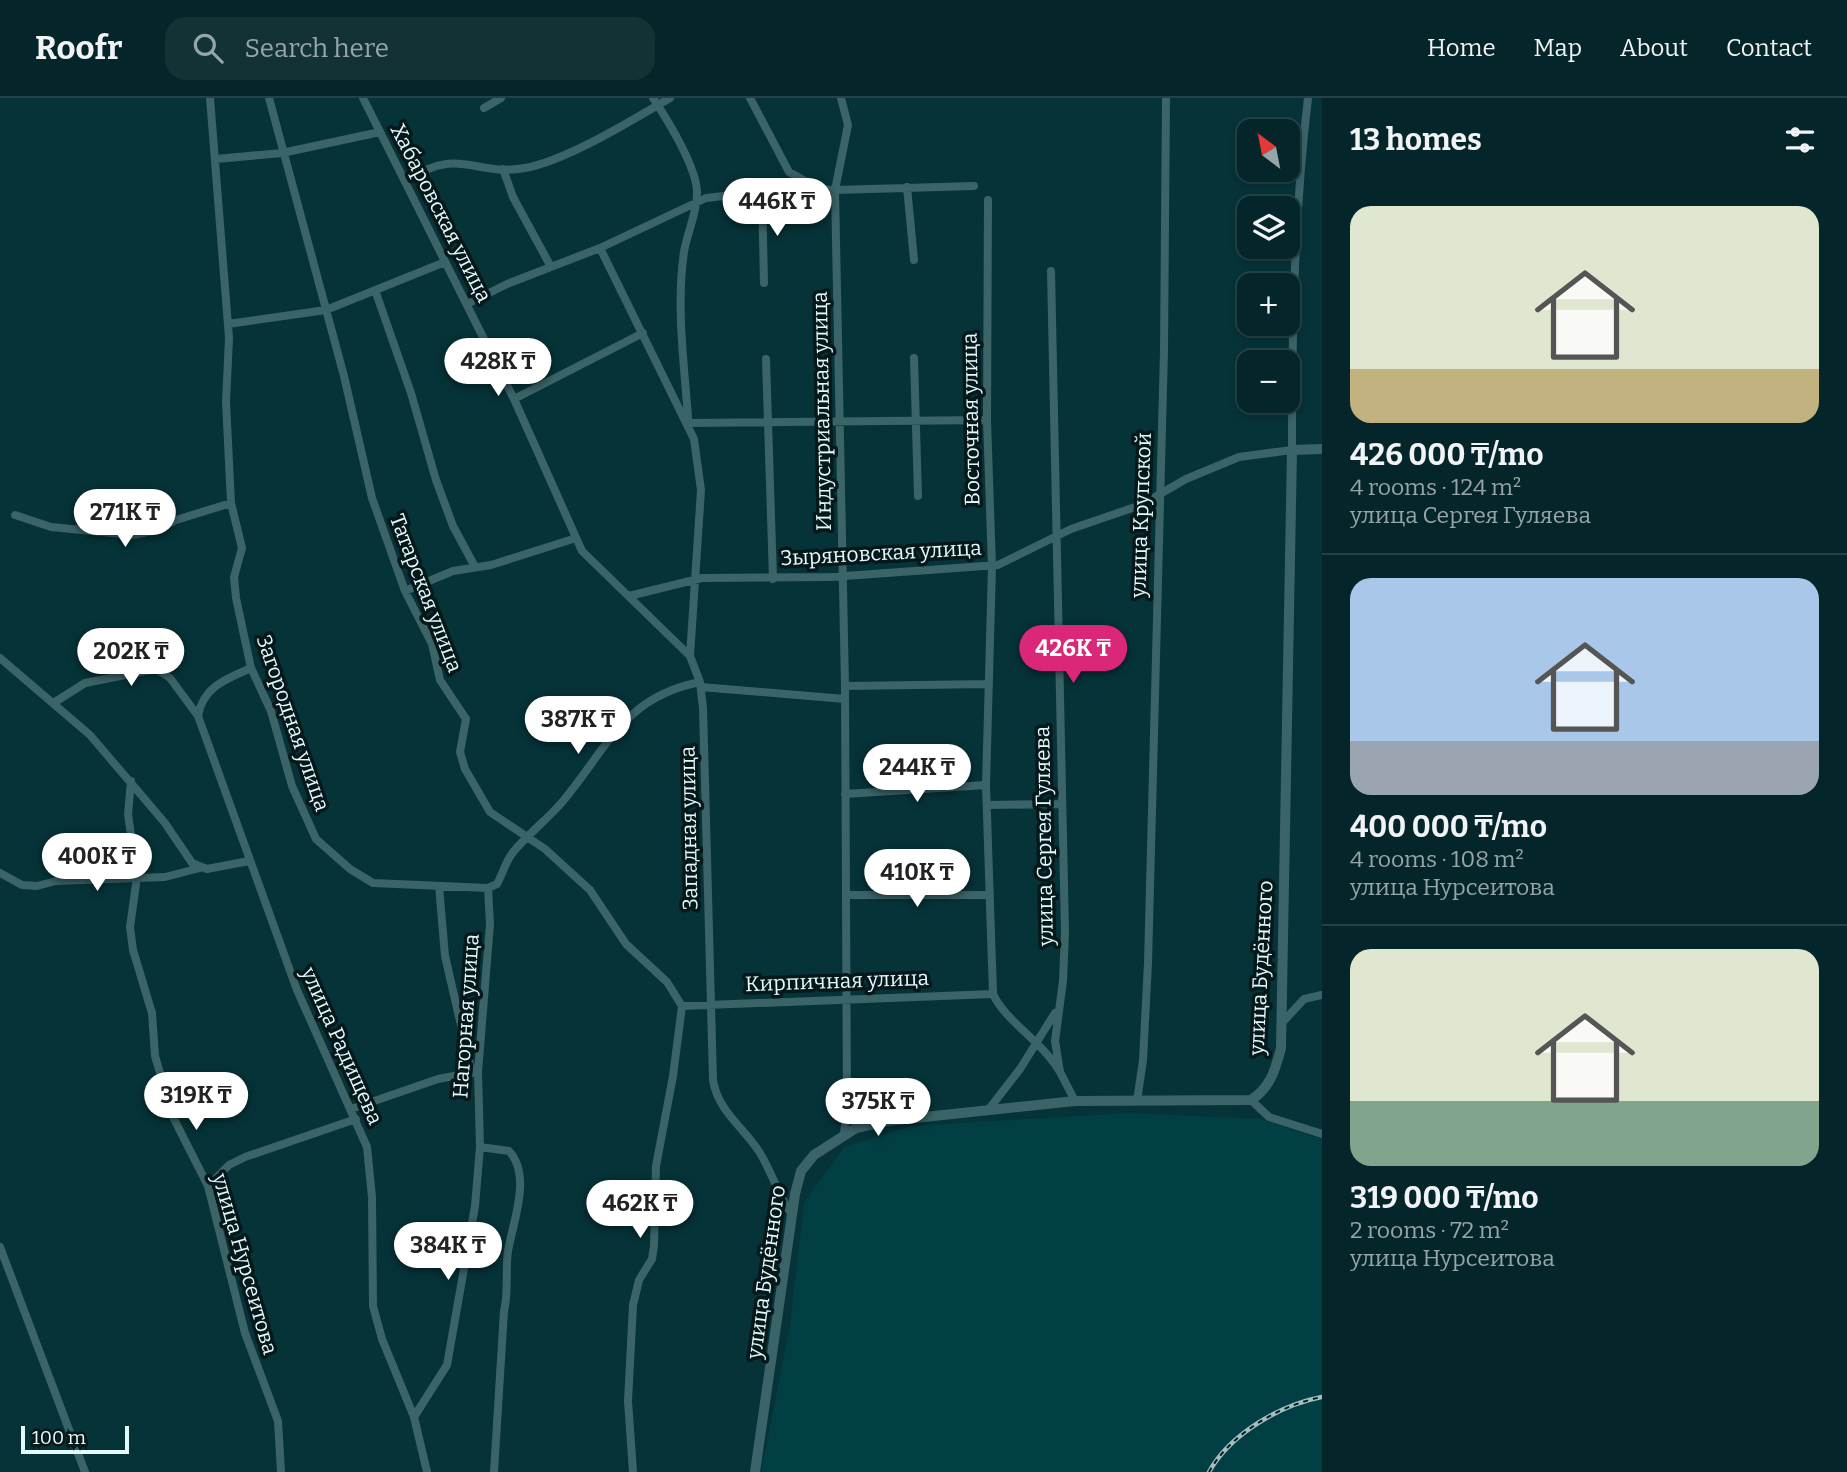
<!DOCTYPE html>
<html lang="en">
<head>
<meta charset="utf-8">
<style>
	:root { --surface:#04262a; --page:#123236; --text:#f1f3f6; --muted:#97a5a8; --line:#254347; --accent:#db2777 }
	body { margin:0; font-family:Bitter,serif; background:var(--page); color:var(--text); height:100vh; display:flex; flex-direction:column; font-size:26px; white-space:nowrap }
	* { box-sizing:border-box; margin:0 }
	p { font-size:23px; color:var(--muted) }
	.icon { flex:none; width:38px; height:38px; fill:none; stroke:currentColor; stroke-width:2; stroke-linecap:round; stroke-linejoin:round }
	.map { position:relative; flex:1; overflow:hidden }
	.side { display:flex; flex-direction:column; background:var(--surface); width:525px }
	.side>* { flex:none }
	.needle { width:46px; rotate:328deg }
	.fabs { position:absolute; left:1237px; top:21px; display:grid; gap:14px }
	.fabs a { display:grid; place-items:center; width:63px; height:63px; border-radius:14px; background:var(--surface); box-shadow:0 4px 10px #0003,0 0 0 2px var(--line); font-size:35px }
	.scale { position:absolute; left:21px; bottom:18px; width:108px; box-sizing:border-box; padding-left:7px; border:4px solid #e4fafd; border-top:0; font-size:19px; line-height:24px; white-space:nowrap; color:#e4fafd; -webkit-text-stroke:5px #07181a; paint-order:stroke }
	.price { position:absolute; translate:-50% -60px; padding:0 16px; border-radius:24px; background:#fff; color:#222; font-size:23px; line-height:46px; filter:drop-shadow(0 2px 4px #0008) }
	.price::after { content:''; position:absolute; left:50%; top:42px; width:21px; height:16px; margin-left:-10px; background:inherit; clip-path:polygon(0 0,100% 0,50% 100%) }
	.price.selected { background:var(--accent); color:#fff }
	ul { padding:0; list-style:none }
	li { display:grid; align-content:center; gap:14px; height:371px; padding:0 28px }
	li+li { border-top:2px solid var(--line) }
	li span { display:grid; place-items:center; height:217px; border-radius:21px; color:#555 }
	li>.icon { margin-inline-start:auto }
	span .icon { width:126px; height:126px; fill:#fffc; stroke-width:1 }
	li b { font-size:30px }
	h2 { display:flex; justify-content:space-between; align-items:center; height:84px; padding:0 28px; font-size:30px }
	header { display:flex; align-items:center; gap:42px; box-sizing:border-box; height:98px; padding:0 35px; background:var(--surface); border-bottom:2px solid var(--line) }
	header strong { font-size:33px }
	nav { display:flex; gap:38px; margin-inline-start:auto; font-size:24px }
	.search { width:490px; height:63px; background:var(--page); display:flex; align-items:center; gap:18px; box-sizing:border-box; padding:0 24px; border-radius:21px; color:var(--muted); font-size:26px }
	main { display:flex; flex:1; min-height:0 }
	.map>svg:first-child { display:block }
	.built { fill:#013f45 }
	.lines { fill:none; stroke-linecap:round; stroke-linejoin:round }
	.minor { stroke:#3b6469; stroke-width:8 }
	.tertiary { stroke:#3b6469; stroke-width:10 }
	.rail-casing { stroke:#a1bec1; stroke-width:4.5 }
	.rail { stroke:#07181a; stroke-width:2; stroke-dasharray:5; stroke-linecap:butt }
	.labels { text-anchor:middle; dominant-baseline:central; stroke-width:7; stroke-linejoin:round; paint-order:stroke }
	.street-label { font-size:21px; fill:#e4fafd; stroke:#07181a }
</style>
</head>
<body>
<header>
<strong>Roofr</strong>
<div class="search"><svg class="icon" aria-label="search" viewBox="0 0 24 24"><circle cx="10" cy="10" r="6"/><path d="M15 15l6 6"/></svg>Search here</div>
<nav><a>Home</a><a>Map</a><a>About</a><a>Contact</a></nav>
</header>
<main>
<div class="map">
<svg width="1322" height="1374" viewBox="0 0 1322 1374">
	<rect width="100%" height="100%" fill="#063338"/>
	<path class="built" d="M 1128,1015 L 1260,1021 L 1322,1041 L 1322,1374 L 761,1374 L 790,1228 L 804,1105 L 844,1049 L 911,1028 Z"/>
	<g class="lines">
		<path class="minor" d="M 210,0 L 229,240 L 226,304 L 231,405 L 242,450 L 234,479 L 236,500 L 251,570 L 271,613 L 292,688 L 316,741 L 350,771 L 373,785 L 488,790 L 497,786 C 503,775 506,762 514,753 C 529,735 548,721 563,703 C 608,649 624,599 700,584
			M 269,0 L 344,278 L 372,400 L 405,493 L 432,546 L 440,582 L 466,621 L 460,654 L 465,671 L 490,714 L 545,751 L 590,792 L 626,846 L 667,884 L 682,908 L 673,978 L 656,1068 L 654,1148 L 652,1161 L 639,1182 L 633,1207 L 628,1303 L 633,1374
			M 363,0 L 514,301 L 582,453 L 690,558
			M 653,0 C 667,21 698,71 697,96 C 697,115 687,135 684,154 C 676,207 684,265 688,319
			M 750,0 L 789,74 L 814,88
			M 841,0 L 848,27 L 835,92 L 845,588 L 847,1010 L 844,1036
			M 484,10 L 501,0
			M 216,61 L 282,55 L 380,34
			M 503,71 L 513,99 L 551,169
			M 406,83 C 460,47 473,79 525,70 C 566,63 632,22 670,0
			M 907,89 L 914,162
			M 762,95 L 764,185
			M 988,102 L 987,322 L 992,469 L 986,687 L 993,896 C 1006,924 1042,943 1060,974
			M 600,150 L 694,341 L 701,392 L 690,558 L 700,584 L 703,610 L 713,982 C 718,1014 744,1029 760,1055 C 772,1075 778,1096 791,1115
			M 1051,173 L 1065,834 L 1063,883 L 1055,943 L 1060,974 L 1075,1003
			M 375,192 L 411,295 L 436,382 L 453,428 L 474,467
			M 467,206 L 507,186 L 600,150 L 706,100 L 797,90 L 835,92 L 974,88
			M 228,226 L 326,212 L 445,164
			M 914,260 L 918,398
			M 766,261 L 773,481
			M 514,301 L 643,235
			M 689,325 L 987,322
			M 15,417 L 51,429 L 133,437 L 157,432 L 176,422 L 231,405
			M 405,493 L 453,473 L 491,467 L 576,440
			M 629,498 L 702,480 L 831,479 L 998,467 L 1071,431 L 1141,407 L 1186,381 L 1239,359 L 1292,352 C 1292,234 1294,117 1308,0
			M 0,560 L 90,637 L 165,725 L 192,765 L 207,771 L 249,763
			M 251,570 C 226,581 203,589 198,618 L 297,892 L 367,1049 L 372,1099 L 373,1208 L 382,1241 L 414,1319 L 427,1374
			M 845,588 L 989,586
			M 701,589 L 845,601
			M 55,604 L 85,585 L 156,571 L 170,580 L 198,618
			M 131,683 L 128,716 L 137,779 L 130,829 L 133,852 L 152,915 L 155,958 L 173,1019 L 208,1088 L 245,1235 L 278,1323 L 281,1374
			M 845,696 L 986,687
			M 989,707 L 1061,706
			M 0,775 L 22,787 L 37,788 L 56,783 L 165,779 L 200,770
			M 439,788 L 445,858 L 472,975
			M 846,797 L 988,797
			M 682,908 L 993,896
			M 1281,926 L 1304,901 L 1322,897
			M 1251,1002 L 1269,1019 L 1322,1036
			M 1137,1003 L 1143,962 L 1148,865 L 1164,253 L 1166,0
			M 351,1011 L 438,981 L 475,974
			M 989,1011 L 1020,971 L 1055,915
			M 480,1049 L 509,1053 C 532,1077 513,1124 508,1153 C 505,1173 509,1193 504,1213 L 494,1374
			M 208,1088 L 229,1067 L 245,1059 L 356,1021
			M 0,1149 L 85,1374
			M 414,1319 L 447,1267 L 475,1108 L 480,1049 L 478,974 L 490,826 L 488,790"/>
		<path class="tertiary" d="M 755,1374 L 795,1096 L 801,1073 L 814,1057 L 856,1030 L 887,1023 L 1075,1003 L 1251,1002 C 1271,989 1275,972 1281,950 L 1292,352 L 1322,351"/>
		<defs>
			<path id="rail" d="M 1209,1374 C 1230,1336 1280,1307 1322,1299"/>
		</defs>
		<use href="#rail" class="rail-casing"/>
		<use href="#rail" class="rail"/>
	</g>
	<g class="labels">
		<g class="street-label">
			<text transform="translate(441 115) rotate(63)">Хабаровская улица</text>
			<text transform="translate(822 313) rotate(-91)">Индустриальная улица</text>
			<text transform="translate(971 321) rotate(-91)">Восточная улица</text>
			<text transform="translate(1141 417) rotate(-88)">улица Крупской</text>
			<text transform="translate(881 455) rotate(-3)">Зыряновская улица</text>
			<text transform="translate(426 495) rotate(69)">Татарская улица</text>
			<text transform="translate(293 625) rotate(71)">Загородная улица</text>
			<text transform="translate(689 730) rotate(-91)">Западная улица</text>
			<text transform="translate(1044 738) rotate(-91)">улица Сергея Гуляева</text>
			<text transform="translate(1261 870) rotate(-87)">улица Будённого</text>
			<text transform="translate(837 883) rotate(-2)">Кирпичная улица</text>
			<text transform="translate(466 918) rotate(-86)">Нагорная улица</text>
			<text transform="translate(342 948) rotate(66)">улица Радищева</text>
			<text transform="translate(245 1166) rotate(74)">улица Нурсеитова</text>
			<text transform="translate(766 1174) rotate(-82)">улица Будённого</text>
		</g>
	</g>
</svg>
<div class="fabs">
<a><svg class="needle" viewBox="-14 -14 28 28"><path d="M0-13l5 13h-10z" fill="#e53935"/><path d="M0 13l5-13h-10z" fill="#97a5a8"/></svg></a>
<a><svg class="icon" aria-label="layers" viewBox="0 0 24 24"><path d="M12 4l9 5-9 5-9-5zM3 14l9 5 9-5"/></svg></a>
<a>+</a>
<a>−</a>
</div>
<div class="scale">100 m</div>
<b class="price" style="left:777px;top:140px">446K ₸</b>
<b class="price" style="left:498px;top:300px">428K ₸</b>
<b class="price" style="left:125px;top:451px">271K ₸</b>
<b class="price selected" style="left:1073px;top:587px">426K ₸</b>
<b class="price" style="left:131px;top:590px">202K ₸</b>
<b class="price" style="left:578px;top:658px">387K ₸</b>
<b class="price" style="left:917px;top:706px">244K ₸</b>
<b class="price" style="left:97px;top:795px">400K ₸</b>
<b class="price" style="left:917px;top:811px">410K ₸</b>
<b class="price" style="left:196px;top:1034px">319K ₸</b>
<b class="price" style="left:878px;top:1040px">375K ₸</b>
<b class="price" style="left:640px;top:1142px">462K ₸</b>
<b class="price" style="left:448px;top:1184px">384K ₸</b>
</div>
<section class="side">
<h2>13 homes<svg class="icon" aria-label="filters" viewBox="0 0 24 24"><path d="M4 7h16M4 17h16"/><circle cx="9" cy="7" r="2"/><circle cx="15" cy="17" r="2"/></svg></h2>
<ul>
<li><span style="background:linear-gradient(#dfe7d0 75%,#c2b280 0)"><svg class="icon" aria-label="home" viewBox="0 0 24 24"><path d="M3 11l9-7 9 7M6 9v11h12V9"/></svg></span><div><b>426 000 ₸/mo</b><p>4 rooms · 124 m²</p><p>улица Сергея Гуляева</p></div></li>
<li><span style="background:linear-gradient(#a9c7e8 75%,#9aa5b1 0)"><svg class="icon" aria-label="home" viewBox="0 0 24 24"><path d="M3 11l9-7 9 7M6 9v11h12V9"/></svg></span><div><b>400 000 ₸/mo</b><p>4 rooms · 108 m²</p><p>улица Нурсеитова</p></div></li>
<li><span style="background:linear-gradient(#dfe7d0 70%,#7fa58c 0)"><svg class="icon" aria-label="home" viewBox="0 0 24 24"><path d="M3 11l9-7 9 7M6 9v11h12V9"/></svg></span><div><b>319 000 ₸/mo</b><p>2 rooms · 72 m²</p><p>улица Нурсеитова</p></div></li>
</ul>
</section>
</main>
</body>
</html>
